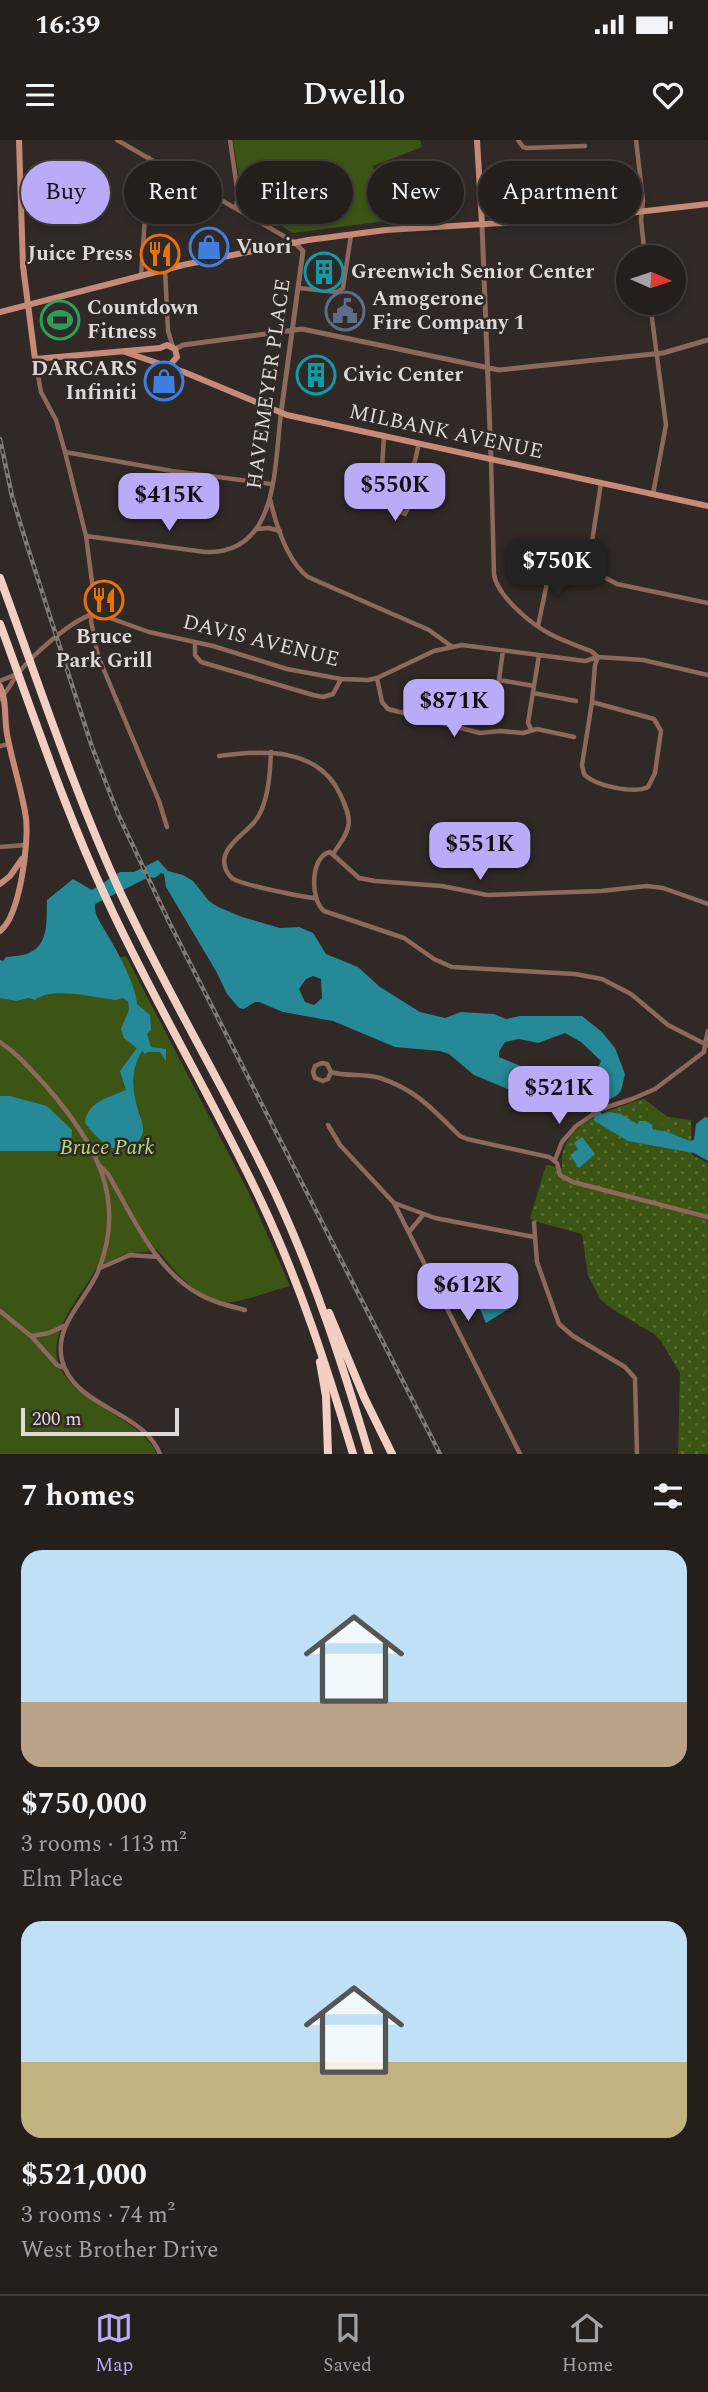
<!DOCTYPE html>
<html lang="en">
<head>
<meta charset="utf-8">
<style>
	:root { --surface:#251f1c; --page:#312c29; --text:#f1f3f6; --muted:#a3a2a3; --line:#423d3b; --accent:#b9abf7 }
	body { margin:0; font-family:Spectral,serif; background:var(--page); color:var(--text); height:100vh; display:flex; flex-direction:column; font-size:26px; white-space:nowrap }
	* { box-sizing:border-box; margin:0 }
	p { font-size:23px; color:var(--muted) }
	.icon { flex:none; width:38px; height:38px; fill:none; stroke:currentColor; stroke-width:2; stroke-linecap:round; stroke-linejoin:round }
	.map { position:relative; height:1314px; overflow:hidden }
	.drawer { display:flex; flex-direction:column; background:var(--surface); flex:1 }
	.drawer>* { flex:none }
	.banner { position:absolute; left:21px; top:21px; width:667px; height:63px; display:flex; gap:14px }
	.needle { width:46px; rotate:93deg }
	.fabs { position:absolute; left:616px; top:105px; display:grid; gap:14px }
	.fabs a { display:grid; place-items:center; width:70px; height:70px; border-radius:50%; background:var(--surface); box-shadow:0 4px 10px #0003,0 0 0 2px var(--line); font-size:35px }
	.scale { position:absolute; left:21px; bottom:18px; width:158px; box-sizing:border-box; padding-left:7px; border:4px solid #ded9d6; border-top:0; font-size:19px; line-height:24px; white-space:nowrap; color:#ded9d6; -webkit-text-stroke:5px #312925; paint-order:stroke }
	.price { position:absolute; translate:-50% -60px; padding:0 16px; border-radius:14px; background:var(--accent); color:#111; font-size:23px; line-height:46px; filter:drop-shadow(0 2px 4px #0008) }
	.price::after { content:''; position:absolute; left:50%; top:42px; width:21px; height:16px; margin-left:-10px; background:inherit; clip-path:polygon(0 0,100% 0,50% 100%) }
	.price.current { background:#222; color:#fff }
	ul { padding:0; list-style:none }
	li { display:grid; align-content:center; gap:14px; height:371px; padding:0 21px }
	li span { display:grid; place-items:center; height:217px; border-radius:21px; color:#555 }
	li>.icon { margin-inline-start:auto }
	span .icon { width:126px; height:126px; fill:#fffc; stroke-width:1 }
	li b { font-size:30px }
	h2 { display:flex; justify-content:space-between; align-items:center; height:84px; padding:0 21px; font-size:30px }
	.tag { padding:0 24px; border-radius:32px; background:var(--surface); box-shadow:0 4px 10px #0003,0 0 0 2px var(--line); font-size:24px; line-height:63px }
	.tag.current { background:var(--accent); color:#111 }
	.status { display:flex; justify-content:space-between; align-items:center; height:49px; padding:0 35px; background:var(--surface); direction:ltr }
	.status svg { height:19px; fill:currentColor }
	header { display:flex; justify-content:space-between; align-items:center; height:91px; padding:0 21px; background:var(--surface); font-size:32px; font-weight:600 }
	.tabs { display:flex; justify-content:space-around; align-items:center; height:98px; border-top:2px solid var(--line); background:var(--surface); font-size:19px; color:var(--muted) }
	.tabs a { display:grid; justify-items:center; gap:4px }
	.tabs .current { color:var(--accent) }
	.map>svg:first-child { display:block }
	.grass { fill:url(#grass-dots) }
	.forest { fill:url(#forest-crowns) }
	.park { fill:#3c5514 }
	.water { fill:#268998; fill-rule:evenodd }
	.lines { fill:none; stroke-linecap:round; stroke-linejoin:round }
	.minor { stroke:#8d695d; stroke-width:4.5 }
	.tertiary { stroke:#8d695d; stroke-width:5 }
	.secondary { stroke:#c58b78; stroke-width:6 }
	.motorway { stroke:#f3cec2; stroke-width:8 }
	.rail-casing { stroke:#827c78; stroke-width:4.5 }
	.rail { stroke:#312925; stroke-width:2; stroke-dasharray:5; stroke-linecap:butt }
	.labels { text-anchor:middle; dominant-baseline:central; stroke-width:5; stroke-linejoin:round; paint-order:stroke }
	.poi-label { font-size:21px; font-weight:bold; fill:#ded9d6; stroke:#312925; text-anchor:start }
	.street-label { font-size:21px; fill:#ded9d6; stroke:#312925 }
	.park-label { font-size:21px; font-style:italic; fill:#b1de76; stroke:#312925 }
</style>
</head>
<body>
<div class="status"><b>16:39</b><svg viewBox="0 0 49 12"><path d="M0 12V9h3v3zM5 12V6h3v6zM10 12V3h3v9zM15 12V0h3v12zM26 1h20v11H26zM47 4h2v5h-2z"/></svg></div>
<header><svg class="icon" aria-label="menu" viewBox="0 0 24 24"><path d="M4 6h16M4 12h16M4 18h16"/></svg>Dwello<svg class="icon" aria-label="heart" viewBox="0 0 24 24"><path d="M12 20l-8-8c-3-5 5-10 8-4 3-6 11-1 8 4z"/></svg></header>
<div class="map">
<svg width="708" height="1314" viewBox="0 0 708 1314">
	<defs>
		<pattern id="grass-dots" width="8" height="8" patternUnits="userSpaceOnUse" patternTransform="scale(1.75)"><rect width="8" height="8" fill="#3c5514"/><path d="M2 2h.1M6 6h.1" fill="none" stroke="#586d35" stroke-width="1.8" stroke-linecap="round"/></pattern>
		<pattern id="forest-crowns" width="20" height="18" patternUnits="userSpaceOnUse" patternTransform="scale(1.75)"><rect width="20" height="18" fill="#3c5514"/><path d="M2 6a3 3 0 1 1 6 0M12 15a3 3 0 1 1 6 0" fill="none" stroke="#586d35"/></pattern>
	</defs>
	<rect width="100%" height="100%" fill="#312925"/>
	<path class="grass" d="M 644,959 L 668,977 L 691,980 L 692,1015 L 708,1023 L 708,1314 L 678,1314 L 680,1233 L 661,1201 L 654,1194 L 614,1170 L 601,1160 L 588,1136 L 582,1094 L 534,1081 L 530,1078 L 546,1025 L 562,1028 C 558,984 610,969 644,959 Z"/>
	<path class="forest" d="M 708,1151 L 708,1190 L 692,1165 L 691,1158 Z"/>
	<path class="park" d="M 233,0 L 420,0 L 422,7 L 373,26 L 386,81 L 293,93 L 243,63 Z
		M 126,816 L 248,1051 L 290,1146 C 277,1149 236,1164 226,1162 C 197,1159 173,1130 157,1109 C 146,1114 137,1111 127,1114 C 116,1117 109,1123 98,1125 C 87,1147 68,1167 60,1191 C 36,1257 138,1269 157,1314 L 0,1314 L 0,842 Z
		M 650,966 L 668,980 L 667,985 L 657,984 L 646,971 Z"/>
	<path class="water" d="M 158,720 L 168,731 L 183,735 L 193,741 L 209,761 L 218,767 L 242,777 L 280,788 L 299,787 L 313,793 L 326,814 L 358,827 L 380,847 L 420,872 L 445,878 L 461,872 L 494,874 L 506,879 L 520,876 L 582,876 L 602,892 L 615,908 L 625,934 L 621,951 L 616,956 L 596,966 L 602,974 L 609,972 L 621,974 L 637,984 L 639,981 L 646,981 L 652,985 L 653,990 L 665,991 L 690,1001 L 694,1000 L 696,984 L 705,977 L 708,978 L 708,1021 L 694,1013 L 628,1001 L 593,980 L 595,978 L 590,971 L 552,967 L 515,952 L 474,935 L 449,914 L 440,911 L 395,907 L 333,881 L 283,872 L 259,862 L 255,862 L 244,869 L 239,868 L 227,854 L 216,831 L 166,747 L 164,734 L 161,733 L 155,738 L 149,737 L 95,764 C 94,774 99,780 104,789 C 115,807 136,844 137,864 L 150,875 L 151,890 L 147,894 L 151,907 L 166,909 L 166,921 L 160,912 L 148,912 L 145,914 L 142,911 C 130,931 132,949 138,970 C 140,977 144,985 143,992 C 142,997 138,1002 134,1005 C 116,1020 96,997 85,983 C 86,963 109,957 126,950 L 120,931 L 137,908 L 124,898 L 121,889 L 129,870 L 128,861 L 122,858 L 116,860 C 94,858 53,846 35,860 L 29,858 L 16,861 L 0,858 L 0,820 L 3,821 L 6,817 C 13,816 23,816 29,813 C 50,804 46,778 47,760 L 73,739 L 92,750 L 120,732 L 134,732 ZM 313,836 L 321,839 L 322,858 L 314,865 L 305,862 L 299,849 L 306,839 ZM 565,893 L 581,902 L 601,921 L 593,939 L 584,945 L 572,948 L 499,917 L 499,912 L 505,902 L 519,899 L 538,903 Z
		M 0,956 L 10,956 L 47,966 L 72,990 L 71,1004 L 59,1011 L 0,1011 Z
		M 582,997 L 595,1014 L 579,1028 L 570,1015 L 578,1009 L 574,1003 Z
		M 482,1135 L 490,1143 L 505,1148 L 512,1159 L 510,1168 L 486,1183 L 472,1151 L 475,1137 Z"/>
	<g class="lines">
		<path class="minor" d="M 117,0 L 294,102
			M 230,0 L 238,55 L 236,67
			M 518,0 L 523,7 L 527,8 L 585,6
			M 636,0 L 643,61 L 641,80 L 645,117
			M 165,129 L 168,191 L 173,207
			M 141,136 L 149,18
			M 298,148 L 337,152 L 343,148 L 351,95
			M 650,163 L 666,285 L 653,354
			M 35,219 L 41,252 L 56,280 L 65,312 L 86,396 L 94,457 L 91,481 L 98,516 L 159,661 L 167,687
			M 384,296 L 380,360 L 382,363 L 405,374 L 413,357 L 414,325 L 419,303
			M 65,312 L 172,331 L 271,344
			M 491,319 L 494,434 C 497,456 531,484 550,494 C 563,501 578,506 591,511 L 598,517 L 643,520 L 708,535
			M 601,343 L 590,415 L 598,434 L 617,444 L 708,463
			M 270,359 C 276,385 287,421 308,437 L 429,490 L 451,506
			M 258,389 L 269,388 L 280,391
			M 86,396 L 205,412 C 279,415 274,326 281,273
			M 538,486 L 551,424
			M 195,502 L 195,515 L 201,522 L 313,555 L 323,557 L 333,554 L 341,539
			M 503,510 L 499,540 L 534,546
			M 377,538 L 382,562 L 388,569 L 480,593 L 500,591 L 523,593 L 537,589 L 574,597
			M 0,541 L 17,534
			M 533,553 L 576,561
			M 0,559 C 7,552 11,544 16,536 C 31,516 72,479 96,473 L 149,492 L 213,506 L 287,529 L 341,539 L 368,540 L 377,538 L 434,511 L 462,505 L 585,521 L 598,517
			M 592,562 L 654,579 L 661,591 L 655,633 L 648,647 C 634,654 595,646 584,634 L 582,625 Z
			M 592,562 L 595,525 L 598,517
			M 531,589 L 528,583 L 539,515
			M 0,606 L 9,604
			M 271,612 C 270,632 269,653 261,671 C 254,689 234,696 226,713 C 222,721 225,732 232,738 C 238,744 306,758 316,758
			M 219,616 C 263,610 318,607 340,654 C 354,683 351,688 333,714
			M 0,707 L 25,705
			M 708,764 L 663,748 L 647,746 L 601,751 L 487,755 L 442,746 L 375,741 L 359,738 L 330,712 C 310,716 310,760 324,771 L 404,798 L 434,819 L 452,827 L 575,834 L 602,839 L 631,854 L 668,885 L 705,904 L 708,891
			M 0,902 C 18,914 31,930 46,946 C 94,1001 129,1059 97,1134 C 84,1162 54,1186 62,1220 C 74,1268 143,1270 160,1314
			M 331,932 L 328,939 L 323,941 L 315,938 L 313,932 L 315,926 L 322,923 L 327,924 L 331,932 C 347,937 364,933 380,938 C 417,950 434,971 460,996 L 467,999 L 549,1017 L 557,1023 L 560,1035 L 573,1042 L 708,1077
			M 328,985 L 340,1005 L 394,1063 L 520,1314
			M 555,1020 L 562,1002 L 576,986 L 601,969 L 632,959 L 655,949 L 704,912 L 705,904 L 708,905
			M 101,1027 L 108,1034 C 132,1075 155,1130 199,1154 C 213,1162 229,1166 245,1170
			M 394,1063 L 435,1078 L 534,1097
			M 534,1083 L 537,1122 L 559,1184 L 573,1196 L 625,1227 L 635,1238 L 637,1314
			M 409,1092 L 423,1075
			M 100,1128 L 130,1115 L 158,1117
			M 0,1171 L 31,1196 L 57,1225 L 64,1228
			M 32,1196 L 49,1193 L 66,1185"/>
		<path class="tertiary" d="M 482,84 L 491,318
			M 175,209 L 183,205 L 302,189 L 499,230 L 663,213 L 708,200
			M 281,273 L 303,111 L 295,103"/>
		<path class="secondary" d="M 19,0 L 23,126 L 35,219 L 160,208 L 167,205 L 175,209 L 177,217 L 168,227
			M 477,0 L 482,84
			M 0,172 L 183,125 L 308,100 L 386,90 L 584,78 L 708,64
			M 125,212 L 184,232 L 287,275 L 708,366
			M 0,546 C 7,561 4,577 7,594 C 12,622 22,650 26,678 C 29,703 20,776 0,791
			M 0,744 L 10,736 L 22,719"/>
		<path class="motorway" d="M 0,438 C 39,544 74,652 121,754 C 169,857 228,953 276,1055 C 315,1139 343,1226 369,1314
			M 0,484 C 34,576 65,671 107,760 C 154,862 213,959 261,1061 C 300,1143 327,1228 353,1314
			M 329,1173 L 364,1257 L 392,1314
			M 320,1222 L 326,1256 L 328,1314"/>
		<defs>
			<path id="rail" d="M 0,299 L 12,356 L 26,402 L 92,607 L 118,674 L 169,782 L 440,1314"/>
		</defs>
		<use href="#rail" class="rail-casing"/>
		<use href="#rail" class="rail"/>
	</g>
	<defs>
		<symbol id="shop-ring" viewBox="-11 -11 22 22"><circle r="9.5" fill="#312925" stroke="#3f7fe0" stroke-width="1.5"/><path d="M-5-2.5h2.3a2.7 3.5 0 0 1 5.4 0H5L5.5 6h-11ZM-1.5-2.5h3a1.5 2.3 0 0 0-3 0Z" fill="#3f7fe0"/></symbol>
		<symbol id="restaurant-ring" viewBox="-11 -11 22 22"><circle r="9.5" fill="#312925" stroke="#e8710a" stroke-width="1.5"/><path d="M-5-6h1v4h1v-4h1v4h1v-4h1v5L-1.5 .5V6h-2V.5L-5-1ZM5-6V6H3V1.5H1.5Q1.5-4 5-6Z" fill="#e8710a"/></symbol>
		<symbol id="building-ring" viewBox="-11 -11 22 22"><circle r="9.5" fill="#312925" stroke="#0f9aa8" stroke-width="1.5"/><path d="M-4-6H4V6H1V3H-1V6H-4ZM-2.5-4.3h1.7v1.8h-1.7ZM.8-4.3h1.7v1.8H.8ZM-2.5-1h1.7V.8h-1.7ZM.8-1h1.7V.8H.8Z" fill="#0f9aa8"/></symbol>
		<symbol id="civic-ring" viewBox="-11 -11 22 22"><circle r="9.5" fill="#312925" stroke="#5c6f8a" stroke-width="1.5"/><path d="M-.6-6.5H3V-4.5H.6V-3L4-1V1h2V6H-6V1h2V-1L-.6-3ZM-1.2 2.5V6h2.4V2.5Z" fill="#5c6f8a"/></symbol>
		<symbol id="stadium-ring" viewBox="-11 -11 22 22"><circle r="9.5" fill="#312925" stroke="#2e9e5b" stroke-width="1.5"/><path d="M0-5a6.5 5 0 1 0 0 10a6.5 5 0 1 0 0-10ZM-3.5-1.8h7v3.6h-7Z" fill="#2e9e5b"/></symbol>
	</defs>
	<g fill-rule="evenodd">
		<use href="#shop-ring" x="187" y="85" width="44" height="44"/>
		<use href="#restaurant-ring" x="138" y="92" width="44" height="44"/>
		<use href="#building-ring" x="302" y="110" width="44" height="44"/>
		<use href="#civic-ring" x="323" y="149" width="44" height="44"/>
		<use href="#stadium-ring" x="38" y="158" width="44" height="44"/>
		<use href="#building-ring" x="294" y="213" width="44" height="44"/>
		<use href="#shop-ring" x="142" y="219" width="44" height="44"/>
		<use href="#restaurant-ring" x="82" y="438" width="44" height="44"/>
	</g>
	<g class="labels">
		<g class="poi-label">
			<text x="236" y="107">Vuori</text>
			<text x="133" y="114" text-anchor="end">Juice Press</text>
			<text x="351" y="132">Greenwich Senior Center</text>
			<text x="372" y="159">Amogerone<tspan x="372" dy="24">Fire Company 1</tspan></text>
			<text x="87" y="168">Countdown<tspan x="87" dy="24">Fitness</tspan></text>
			<text x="137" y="229" text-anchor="end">DARCARS<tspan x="137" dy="24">Infiniti</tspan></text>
			<text x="343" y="235">Civic Center</text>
			<text x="104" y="497" text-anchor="middle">Bruce<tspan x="104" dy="24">Park Grill</tspan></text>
		</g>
		<g class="street-label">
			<text transform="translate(269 244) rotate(-82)">HAVEMEYER PLACE</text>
			<text transform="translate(446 292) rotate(12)">MILBANK AVENUE</text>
			<text transform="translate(261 501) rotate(14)">DAVIS AVENUE</text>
		</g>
		<g class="park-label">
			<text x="107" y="1008">Bruce Park</text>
		</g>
	</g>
</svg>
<div class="fabs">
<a><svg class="needle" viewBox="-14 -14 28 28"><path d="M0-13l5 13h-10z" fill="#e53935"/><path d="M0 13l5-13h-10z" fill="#a3a2a3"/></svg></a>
</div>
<div class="scale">200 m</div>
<b class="price" style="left:395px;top:383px">$550K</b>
<b class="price" style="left:169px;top:393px">$415K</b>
<b class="price current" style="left:557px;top:459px">$750K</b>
<b class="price" style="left:454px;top:599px">$871K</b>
<b class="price" style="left:480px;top:742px">$551K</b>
<b class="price" style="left:559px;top:986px">$521K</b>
<b class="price" style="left:468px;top:1183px">$612K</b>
<div class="banner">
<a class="tag current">Buy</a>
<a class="tag">Rent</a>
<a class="tag">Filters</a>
<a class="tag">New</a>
<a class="tag">Apartment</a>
</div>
</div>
<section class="drawer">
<h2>7 homes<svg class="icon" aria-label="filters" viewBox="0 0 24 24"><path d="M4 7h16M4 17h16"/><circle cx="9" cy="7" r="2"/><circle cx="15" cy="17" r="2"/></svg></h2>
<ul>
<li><span style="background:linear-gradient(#bfe0f5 70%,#b9a48a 0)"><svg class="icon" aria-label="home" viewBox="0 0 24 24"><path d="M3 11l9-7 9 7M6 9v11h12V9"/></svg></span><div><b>$750,000</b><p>3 rooms · 113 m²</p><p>Elm Place</p></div></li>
<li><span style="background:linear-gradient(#bfe0f5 65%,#c2b280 0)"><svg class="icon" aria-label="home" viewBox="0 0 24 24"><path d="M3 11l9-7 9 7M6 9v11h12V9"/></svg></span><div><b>$521,000</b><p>3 rooms · 74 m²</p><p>West Brother Drive</p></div></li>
</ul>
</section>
<nav class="tabs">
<a class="current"><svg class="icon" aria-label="map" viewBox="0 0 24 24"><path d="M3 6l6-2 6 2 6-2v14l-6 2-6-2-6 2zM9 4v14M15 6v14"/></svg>Map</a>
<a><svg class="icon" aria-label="saved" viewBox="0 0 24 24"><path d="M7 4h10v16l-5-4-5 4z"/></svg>Saved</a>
<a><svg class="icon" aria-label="home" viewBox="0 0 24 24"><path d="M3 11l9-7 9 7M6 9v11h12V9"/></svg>Home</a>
</nav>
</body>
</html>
